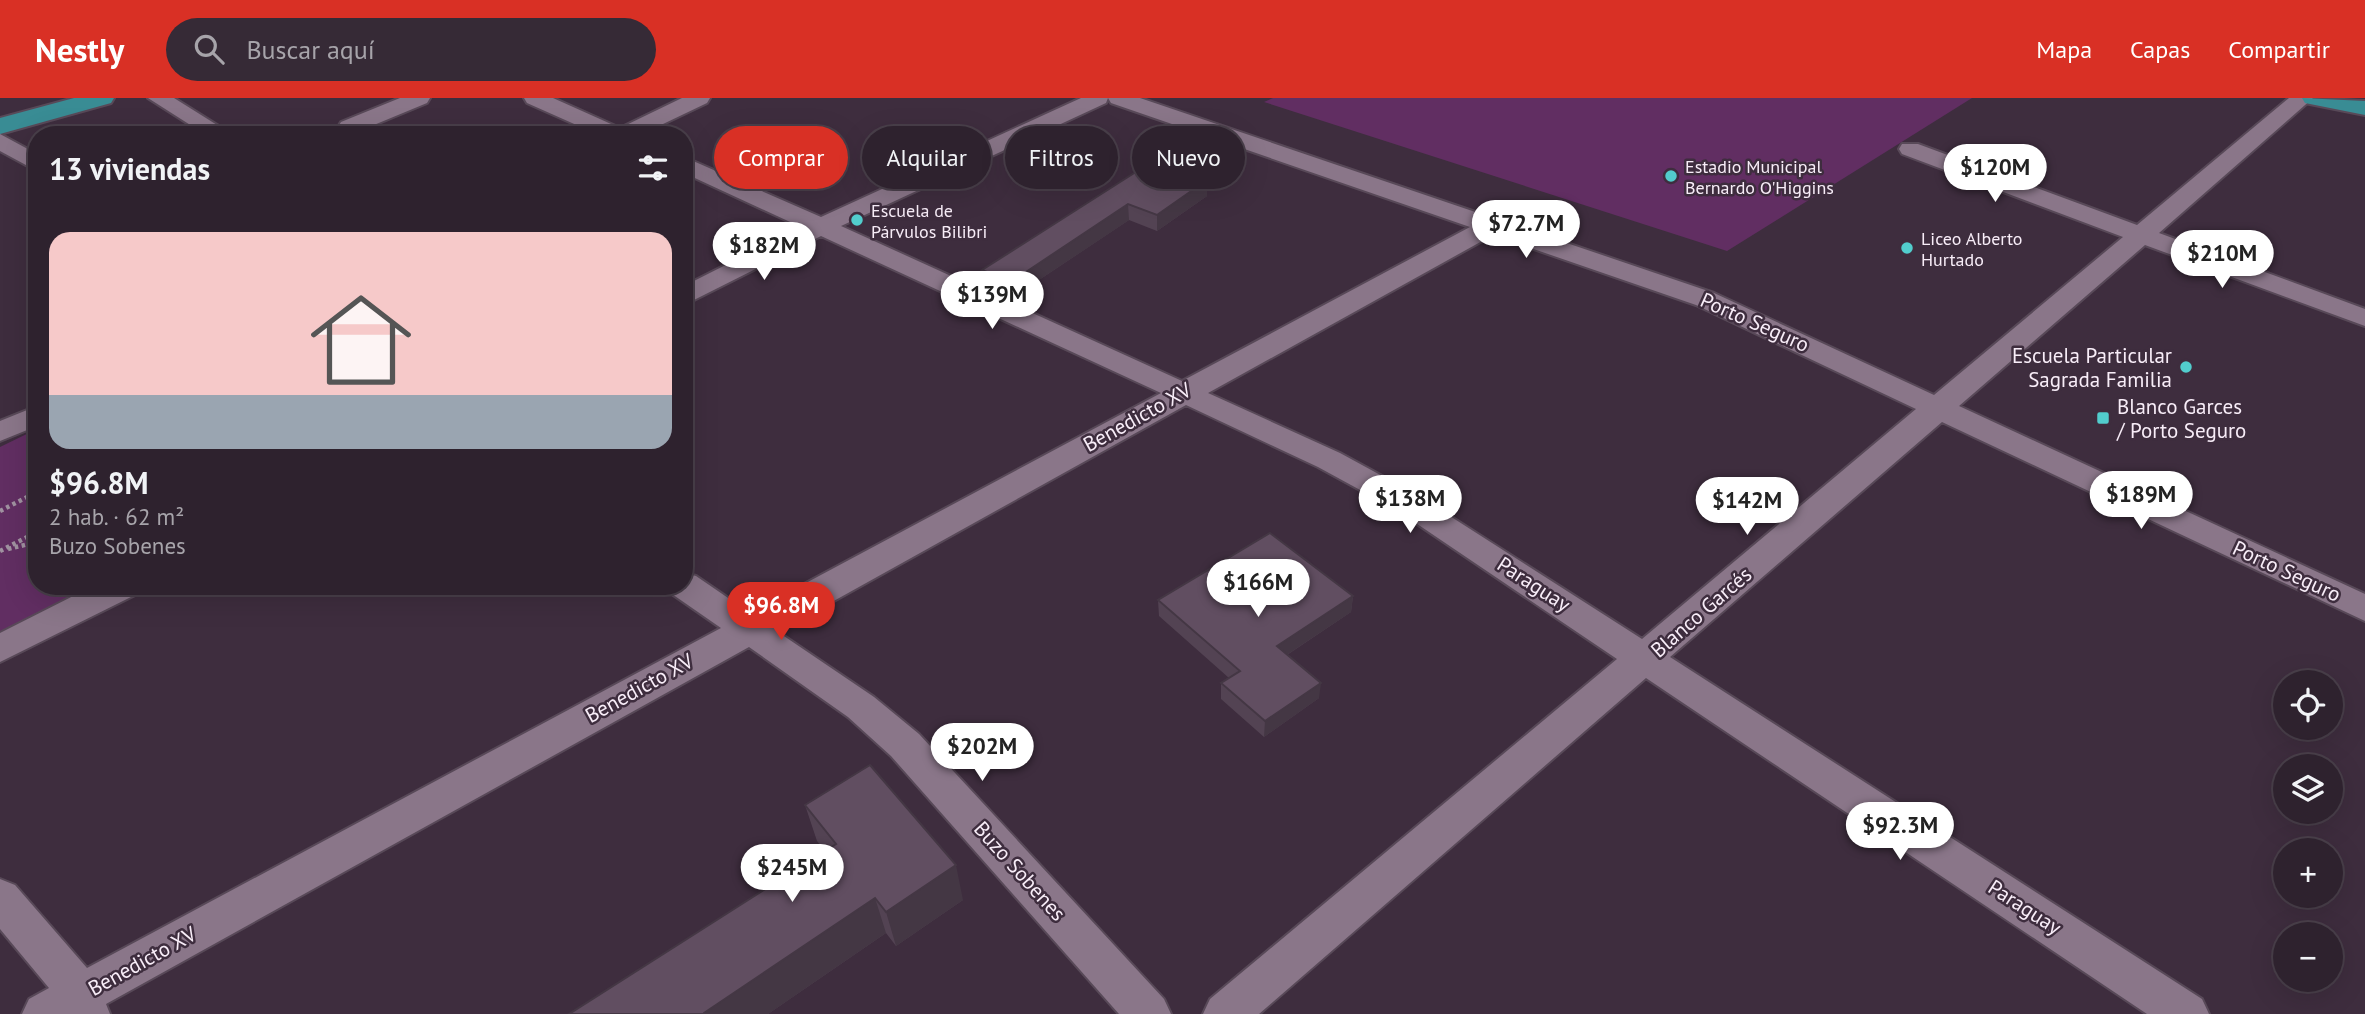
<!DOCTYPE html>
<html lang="es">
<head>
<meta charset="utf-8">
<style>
	:root { --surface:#2e222e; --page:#362a36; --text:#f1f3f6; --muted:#a7a4aa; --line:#493f4a; --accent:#d93025 }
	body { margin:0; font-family:"PT Sans",sans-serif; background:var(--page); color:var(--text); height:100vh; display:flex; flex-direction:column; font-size:26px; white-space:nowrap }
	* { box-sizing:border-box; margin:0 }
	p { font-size:23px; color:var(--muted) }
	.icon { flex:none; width:38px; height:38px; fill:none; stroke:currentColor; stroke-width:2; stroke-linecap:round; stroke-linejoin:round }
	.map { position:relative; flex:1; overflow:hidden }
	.side { position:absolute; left:28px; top:28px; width:665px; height:469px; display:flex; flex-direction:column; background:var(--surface); border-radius:28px; box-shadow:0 7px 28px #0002,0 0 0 2px var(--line) }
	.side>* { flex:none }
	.hud { position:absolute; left:714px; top:28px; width:665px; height:63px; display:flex; gap:14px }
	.fabs { position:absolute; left:2273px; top:572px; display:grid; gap:14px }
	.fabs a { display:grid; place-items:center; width:70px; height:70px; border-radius:50%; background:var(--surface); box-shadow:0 7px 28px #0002,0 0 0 2px var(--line); font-size:35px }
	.price { position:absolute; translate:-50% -60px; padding:0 16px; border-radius:24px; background:#fff; color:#222; font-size:23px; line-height:46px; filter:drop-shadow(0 2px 4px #0008) }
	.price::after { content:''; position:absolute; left:50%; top:42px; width:21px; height:16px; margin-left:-10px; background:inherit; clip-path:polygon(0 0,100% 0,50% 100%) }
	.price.current { background:var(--accent); color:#fff }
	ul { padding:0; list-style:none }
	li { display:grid; align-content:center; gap:14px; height:371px; padding:0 21px }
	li+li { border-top:2px solid var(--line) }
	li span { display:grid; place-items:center; height:217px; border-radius:21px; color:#555 }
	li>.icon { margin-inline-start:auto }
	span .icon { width:126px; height:126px; fill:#fffc; stroke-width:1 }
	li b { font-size:30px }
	h2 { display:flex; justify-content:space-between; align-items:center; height:84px; padding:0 21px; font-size:30px }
	.pill { padding:0 24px; border-radius:32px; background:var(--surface); box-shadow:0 7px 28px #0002,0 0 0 2px var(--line); font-size:24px; line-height:63px }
	.pill.current { background:var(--accent); color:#fff }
	header { display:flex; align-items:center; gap:42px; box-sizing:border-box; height:98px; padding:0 35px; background:var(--accent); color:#fff }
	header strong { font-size:33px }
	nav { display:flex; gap:38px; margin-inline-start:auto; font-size:24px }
	.search { width:490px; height:63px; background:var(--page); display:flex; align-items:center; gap:18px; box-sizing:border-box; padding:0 24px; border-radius:38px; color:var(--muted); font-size:26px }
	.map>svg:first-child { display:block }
	.green { fill:#612e62 }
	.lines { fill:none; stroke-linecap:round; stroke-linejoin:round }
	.minor-casing { stroke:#584958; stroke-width:4 }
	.major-casing { stroke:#584958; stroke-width:4 }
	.path { stroke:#a092a0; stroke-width:4.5; stroke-dasharray:3.5 3.5; stroke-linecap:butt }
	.minor { fill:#8a7689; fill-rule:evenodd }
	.major { fill:#398c94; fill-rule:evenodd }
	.wall { fill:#534353 }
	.shaded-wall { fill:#443744 }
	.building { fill:#614e61; stroke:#443744; stroke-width:2 }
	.poi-dot { fill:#52cdcd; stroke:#3e2d3e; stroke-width:2.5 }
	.labels { text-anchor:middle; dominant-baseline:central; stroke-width:5; stroke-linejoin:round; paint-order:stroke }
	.far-poi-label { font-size:18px; fill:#f8edf8; stroke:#3e2d3e; text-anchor:start }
	.street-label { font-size:21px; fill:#f8edf8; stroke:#3e2d3e }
	.poi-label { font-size:21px; fill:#f8edf8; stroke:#3e2d3e; text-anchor:end }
</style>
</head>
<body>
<header>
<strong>Nestly</strong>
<div class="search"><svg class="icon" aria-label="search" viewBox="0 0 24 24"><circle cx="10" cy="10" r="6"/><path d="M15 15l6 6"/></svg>Buscar aquí</div>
<nav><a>Mapa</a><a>Capas</a><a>Compartir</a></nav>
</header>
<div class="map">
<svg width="2365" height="916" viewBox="0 0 2365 916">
	<rect width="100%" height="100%" fill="#3e2d3e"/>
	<path class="green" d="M 1273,0 L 1972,0 L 1727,153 L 1264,4 Z
		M 37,331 L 37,488 L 90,488 L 0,534 L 0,349 Z"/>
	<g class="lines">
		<defs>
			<path id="minor" d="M 148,0 L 174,0 L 233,37 L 206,37 Z
				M 400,0 L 430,0 L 427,5 L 357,34 L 349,36 L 338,29 L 341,24 Z
				M 524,0 L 553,0 L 620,30 L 682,0 L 710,0 L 707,5 L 640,37 L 599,37 L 527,5 Z
				M 1081,0 L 1140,0 L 1714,195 L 1934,297 L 2123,139 L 1902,56 L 1899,51 L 1902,46 L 1918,46 L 2137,127 L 2289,0 L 2313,0 L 2159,135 L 2365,211 L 2365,228 L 2145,147 L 1959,308 L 2365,496 L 2365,523 L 1942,324 L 1670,559 L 2202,901 L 2209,916 L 2147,916 L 1646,580 L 1259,916 L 1203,916 L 1210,901 L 1617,561 L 1395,411 L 1318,369 L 1186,307 L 778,534 L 874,599 L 919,636 L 1164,901 L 1171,916 L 1119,916 L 891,658 L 848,619 L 749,549 L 106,906 L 110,916 L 22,916 L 29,901 L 49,890 L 0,831 L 0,781 L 15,787 L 87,870 L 721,530 L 672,496 L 668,488 L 684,488 L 684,475 L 696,478 L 750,515 L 1161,295 L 821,138 L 684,207 L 684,188 L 801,129 L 684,75 L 684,59 L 821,119 ZM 1108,0 L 1111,5 L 1470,129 L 1182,283 L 841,128 L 1106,5 ZM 1493,137 L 1696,207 L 1916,311 L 1642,541 L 1417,397 L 1340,355 L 1208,295 Z
				M 0,36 L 37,56 L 37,73 L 0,53 Z
				M 37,308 L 37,328 L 0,343 L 0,323 Z
				M 93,488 L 140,488 L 135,497 L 0,564 L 0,535 Z"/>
			<path id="major" d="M 74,0 L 114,0 L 111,5 L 0,36 L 0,20 Z
				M 2302,0 L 2365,3 L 2365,17 L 2305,5 Z"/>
		</defs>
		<use href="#minor" class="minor-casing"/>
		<use href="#major" class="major-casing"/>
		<path class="path" d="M 0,413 L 37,394
			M 8,451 L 37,444
			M 0,453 L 37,434"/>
		<use href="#minor" class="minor"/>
		<use href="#major" class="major"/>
	</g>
	<path class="wall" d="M 1153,63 L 1207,98 L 1157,133 L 1129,122 L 1012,200 L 984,188 L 982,172 Z
		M 1353,498 L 1351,514 L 1287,557 L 1319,600 L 1264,639 L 1221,601 L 1221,585 L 1229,580 L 1159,518 L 1158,502 Z
		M 805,707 L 963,802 L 896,848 L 886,835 L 768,916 L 569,916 L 825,753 L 817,743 Z"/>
	<path class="shaded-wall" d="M 1207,82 L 1207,98 L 1157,133 L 1157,117 Z
		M 1128,106 L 1129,122 L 1012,200 L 1011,184 Z
		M 1353,498 L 1351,514 L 1276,564 L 1277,548 Z
		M 1321,585 L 1319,600 L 1264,639 L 1265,623 Z
		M 956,767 L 963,802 L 896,848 L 886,814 Z
		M 875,800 L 886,835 L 768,916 L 704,916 L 704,915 Z"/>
	<path class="building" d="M 1153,63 L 1207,82 L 1157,117 L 1128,106 L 1011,184 L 982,172 Z
		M 1270,435 L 1353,498 L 1277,548 L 1321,585 L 1265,623 L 1221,585 L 1240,573 L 1158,502 Z
		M 870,667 L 956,767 L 886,814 L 875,800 L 704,915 L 704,916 L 569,916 L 836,746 L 805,707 Z"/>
	<g class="poi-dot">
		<circle cx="1671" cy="78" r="7"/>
		<circle cx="857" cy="122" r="7"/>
		<circle cx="1907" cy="150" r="7"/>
		<circle cx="2186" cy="269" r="7"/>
		<rect x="2096" y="313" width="14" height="14" rx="3.5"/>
	</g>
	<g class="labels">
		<g class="far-poi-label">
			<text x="1685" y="68">Estadio Municipal<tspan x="1685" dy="21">Bernardo O'Higgins</tspan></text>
			<text x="871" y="112">Escuela de<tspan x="871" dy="21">Párvulos Bilibri</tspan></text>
			<text x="1921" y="140">Liceo Alberto<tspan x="1921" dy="21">Hurtado</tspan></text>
		</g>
		<g class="street-label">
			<text transform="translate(1755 224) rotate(24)">Porto Seguro</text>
			<text transform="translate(1137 319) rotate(-29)">Benedicto XV</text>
			<text transform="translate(2287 473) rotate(25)">Porto Seguro</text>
			<text transform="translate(1534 486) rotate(33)">Paraguay</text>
			<text transform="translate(1701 514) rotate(-41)">Blanco Garcés</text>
			<text transform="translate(639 590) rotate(-29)">Benedicto XV</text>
			<text transform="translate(1020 773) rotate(48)">Buzo Sobenes</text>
			<text transform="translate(2025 809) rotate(33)">Paraguay</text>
			<text transform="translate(142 863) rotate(-29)">Benedicto XV</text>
		</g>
		<g class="poi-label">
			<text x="2172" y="257">Escuela Particular<tspan x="2172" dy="24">Sagrada Familia</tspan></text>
			<text x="2117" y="308" text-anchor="start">Blanco Garces<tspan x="2117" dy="24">/ Porto Seguro</tspan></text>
		</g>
	</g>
</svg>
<div class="fabs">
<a><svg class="icon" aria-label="locate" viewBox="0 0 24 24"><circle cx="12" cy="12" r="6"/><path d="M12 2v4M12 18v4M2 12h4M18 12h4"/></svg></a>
<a><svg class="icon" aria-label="layers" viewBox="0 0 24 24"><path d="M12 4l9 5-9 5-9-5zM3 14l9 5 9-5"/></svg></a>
<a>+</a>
<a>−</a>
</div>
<b class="price" style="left:1995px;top:106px">$120M</b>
<b class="price" style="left:1526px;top:162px">$72.7M</b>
<b class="price" style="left:764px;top:184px">$182M</b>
<b class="price" style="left:2222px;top:192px">$210M</b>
<b class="price" style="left:992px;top:233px">$139M</b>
<b class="price" style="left:2141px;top:433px">$189M</b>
<b class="price" style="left:1410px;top:437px">$138M</b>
<b class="price" style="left:1747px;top:439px">$142M</b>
<b class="price" style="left:1258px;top:521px">$166M</b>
<b class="price current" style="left:781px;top:544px">$96.8M</b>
<b class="price" style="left:982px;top:685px">$202M</b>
<b class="price" style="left:1900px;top:764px">$92.3M</b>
<b class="price" style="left:792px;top:806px">$245M</b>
<div class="hud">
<a class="pill current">Comprar</a>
<a class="pill">Alquilar</a>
<a class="pill">Filtros</a>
<a class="pill">Nuevo</a>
</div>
<section class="side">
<h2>13 viviendas<svg class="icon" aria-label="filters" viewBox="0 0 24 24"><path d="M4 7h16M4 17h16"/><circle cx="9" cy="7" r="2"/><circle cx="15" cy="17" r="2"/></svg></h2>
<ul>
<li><span style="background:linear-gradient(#f6c9c9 75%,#9aa5b1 0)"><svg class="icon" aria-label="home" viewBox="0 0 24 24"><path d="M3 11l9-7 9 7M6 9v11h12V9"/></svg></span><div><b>$96.8M</b><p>2 hab. · 62 m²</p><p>Buzo Sobenes</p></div></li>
</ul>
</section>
</div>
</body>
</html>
